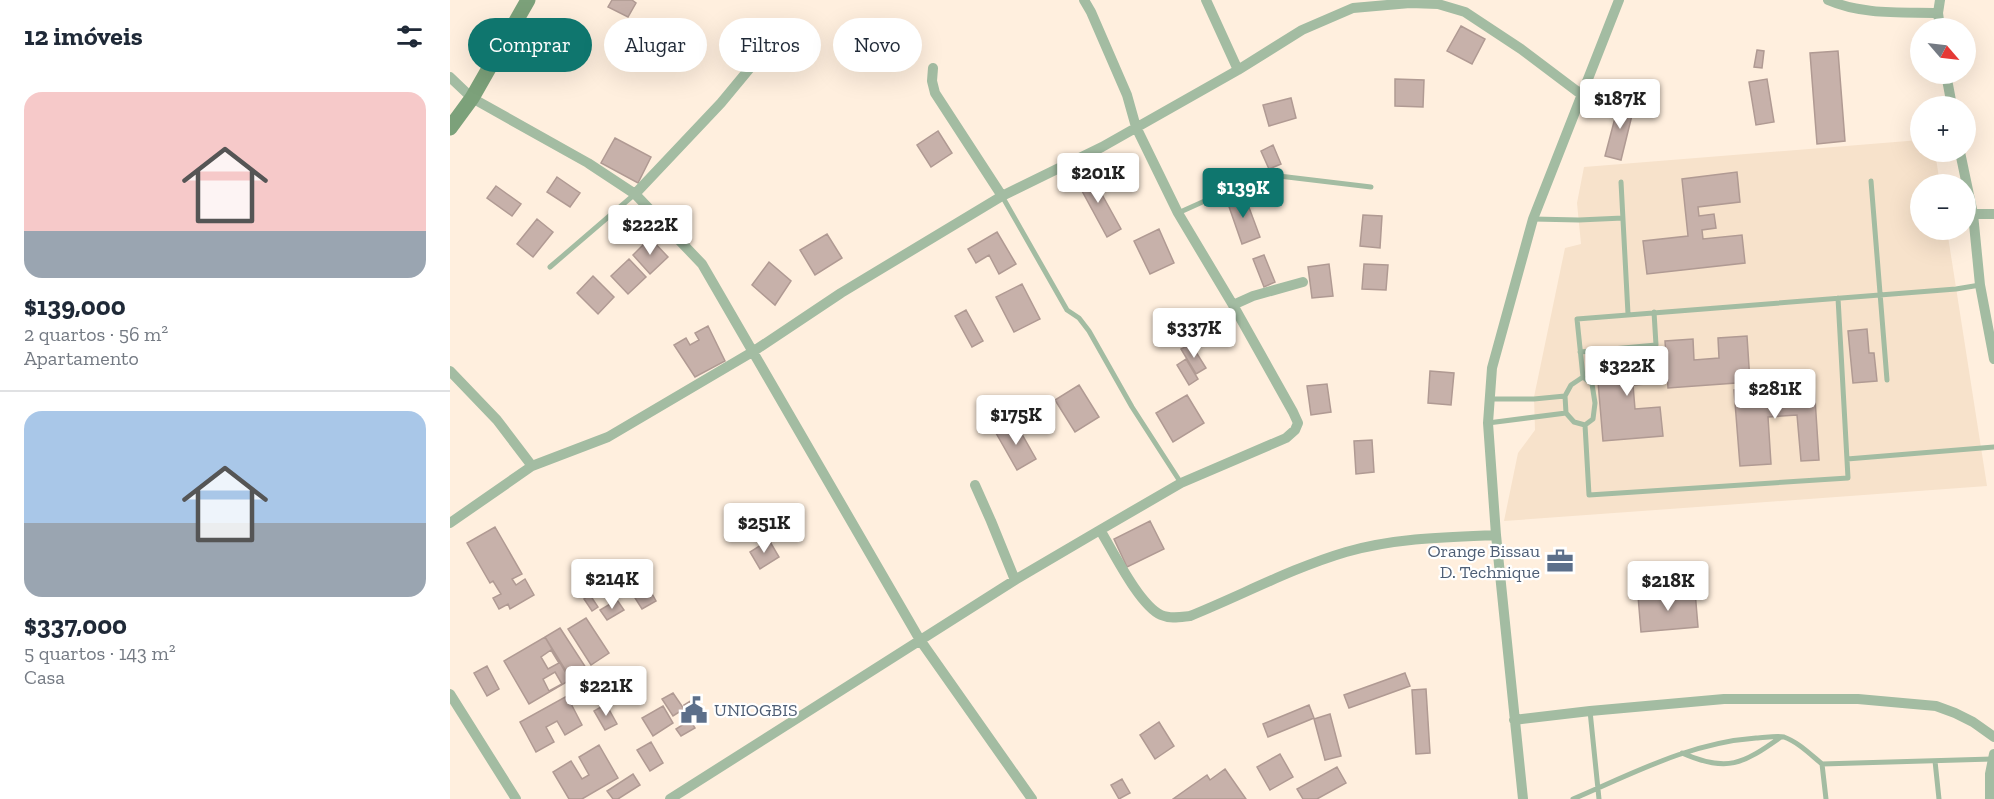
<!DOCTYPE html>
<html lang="pt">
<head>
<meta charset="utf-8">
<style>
	:root { --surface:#fff; --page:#f6f6f7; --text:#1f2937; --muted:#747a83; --line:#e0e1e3; --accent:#0f766e }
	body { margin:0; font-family:"Zilla Slab",serif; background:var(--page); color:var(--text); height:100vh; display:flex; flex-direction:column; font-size:22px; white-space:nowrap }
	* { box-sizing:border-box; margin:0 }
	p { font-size:20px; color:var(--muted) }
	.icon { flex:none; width:33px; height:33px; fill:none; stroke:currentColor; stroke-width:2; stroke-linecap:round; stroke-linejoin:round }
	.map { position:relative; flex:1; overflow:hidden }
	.sheet { display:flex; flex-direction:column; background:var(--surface); width:450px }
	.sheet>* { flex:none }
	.guide { position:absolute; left:18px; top:18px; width:570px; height:54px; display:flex; gap:12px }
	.needle { width:39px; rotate:118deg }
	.fabs { position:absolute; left:1460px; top:18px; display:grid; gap:12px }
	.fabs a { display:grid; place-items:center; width:66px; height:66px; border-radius:50%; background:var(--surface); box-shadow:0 6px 24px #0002; font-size:30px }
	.price { position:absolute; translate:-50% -51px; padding:0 14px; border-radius:6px; background:#fff; color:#222; font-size:20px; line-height:39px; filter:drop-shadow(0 2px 3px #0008) }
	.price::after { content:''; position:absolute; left:50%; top:36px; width:18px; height:14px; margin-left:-9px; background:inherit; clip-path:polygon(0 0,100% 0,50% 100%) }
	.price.on { background:var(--accent); color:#fff }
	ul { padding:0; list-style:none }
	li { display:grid; align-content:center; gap:12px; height:318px; padding:0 24px }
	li+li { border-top:2px solid var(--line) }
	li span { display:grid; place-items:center; height:186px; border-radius:18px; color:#555 }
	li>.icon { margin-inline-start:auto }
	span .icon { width:108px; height:108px; fill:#fffc; stroke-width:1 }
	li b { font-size:26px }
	h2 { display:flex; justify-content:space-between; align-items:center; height:72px; padding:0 24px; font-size:26px }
	.chip { padding:0 21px; border-radius:27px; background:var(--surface); box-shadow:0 6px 24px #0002; font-size:21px; line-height:54px }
	.chip.on { background:var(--accent); color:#fff }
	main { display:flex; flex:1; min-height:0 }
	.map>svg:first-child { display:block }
	.built { fill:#f7e2cb }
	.building { fill:#c7b1aa; stroke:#b09a93; stroke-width:1.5; fill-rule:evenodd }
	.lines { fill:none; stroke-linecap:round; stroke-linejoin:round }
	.lane { stroke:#a3bca2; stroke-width:5 }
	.street { stroke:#a3bca2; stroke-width:10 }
	.secondary { stroke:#7ca17a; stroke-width:15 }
	.labels { text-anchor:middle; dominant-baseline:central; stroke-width:4.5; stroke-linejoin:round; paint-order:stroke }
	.service-label { font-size:18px; fill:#4e5e75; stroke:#fff; text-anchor:end }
</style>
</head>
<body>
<main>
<section class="sheet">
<h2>12 imóveis<svg class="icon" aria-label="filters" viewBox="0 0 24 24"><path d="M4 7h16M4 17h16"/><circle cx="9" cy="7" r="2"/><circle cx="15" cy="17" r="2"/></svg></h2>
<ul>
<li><span style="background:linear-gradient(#f6c9c9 75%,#9aa5b1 0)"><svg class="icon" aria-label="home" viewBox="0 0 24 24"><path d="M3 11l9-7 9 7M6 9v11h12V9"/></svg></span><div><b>$139,000</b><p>2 quartos · 56 m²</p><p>Apartamento</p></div></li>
<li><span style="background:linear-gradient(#a9c7e8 60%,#9aa5b1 0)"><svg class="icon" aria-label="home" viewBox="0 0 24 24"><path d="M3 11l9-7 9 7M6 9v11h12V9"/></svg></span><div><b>$337,000</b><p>5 quartos · 143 m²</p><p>Casa</p></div></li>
</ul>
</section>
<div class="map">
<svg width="1544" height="799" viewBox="0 0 1544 799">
	<rect width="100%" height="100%" fill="#ffefde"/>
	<path class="built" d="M 1470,140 L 1470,152 L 1485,152 L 1490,184 L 1470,184 L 1470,230 L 1497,230 L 1537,486 L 1054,521 L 1068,453 L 1085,430 L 1084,397 L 1115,248 L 1131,244 L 1127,203 L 1134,167 Z"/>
	<path class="building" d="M 162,0 L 182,0 L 186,3 L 178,17 L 158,7 Z
		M 1011,26 L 1035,39 L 1022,64 L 997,51 Z
		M 1307,50 L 1314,51 L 1312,68 L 1304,67 Z
		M 1388,51 L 1395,141 L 1367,144 L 1360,53 Z
		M 945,79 L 974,80 L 973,107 L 945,106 Z
		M 1317,79 L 1324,122 L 1306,125 L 1299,82 Z
		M 841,98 L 846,118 L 819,126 L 813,105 Z
		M 1170,99 L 1185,103 L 1171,160 L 1155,156 Z
		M 488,131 L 502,153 L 481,167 L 467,145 Z
		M 165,138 L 201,157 L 188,183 L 151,163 Z
		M 823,145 L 831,164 L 819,169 L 811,151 Z
		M 639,171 L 671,229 L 657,237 L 625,178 Z
		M 1287,172 L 1290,202 L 1248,207 L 1249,216 L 1264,214 L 1266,228 L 1252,230 L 1253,239 L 1292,235 L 1295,263 L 1197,274 L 1193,241 L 1238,236 L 1232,179 Z
		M 107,177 L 130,193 L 120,207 L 97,192 Z
		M 46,186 L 71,204 L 62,216 L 37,198 Z
		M 794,194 L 810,237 L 792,244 L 777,201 Z
		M 913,215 L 932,216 L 930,248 L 910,246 Z
		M 87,219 L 103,232 L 83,257 L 67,244 Z
		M 709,229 L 724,263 L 700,274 L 684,241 Z
		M 547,232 L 566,264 L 549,274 L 539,255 L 526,263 L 518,249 Z
		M 377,234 L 392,258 L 365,275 L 350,250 Z
		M 200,238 L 218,257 L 200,274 L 183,255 Z
		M 814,255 L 825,282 L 814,287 L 803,259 Z
		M 179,259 L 196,277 L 178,294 L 161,276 Z
		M 319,262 L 341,281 L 325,305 L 302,285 Z
		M 879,264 L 883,296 L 862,298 L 858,267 Z
		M 914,264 L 938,265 L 936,290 L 912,289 Z
		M 143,276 L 164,297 L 148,314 L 127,293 Z
		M 572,284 L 590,319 L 564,332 L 546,297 Z
		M 516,310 L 533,341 L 522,347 L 505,316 Z
		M 258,326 L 275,361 L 245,377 L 224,345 L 236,338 L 240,345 L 249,340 L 245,333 Z
		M 1417,329 L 1419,353 L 1424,353 L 1427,381 L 1403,383 L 1398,331 Z
		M 1297,336 L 1300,382 L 1218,388 L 1215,341 L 1243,339 L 1244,360 L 1269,358 L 1268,338 Z
		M 741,344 L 756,368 L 746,374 L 731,349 Z
		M 1207,353 L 1209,383 L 1183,385 L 1185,409 L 1210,407 L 1213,436 L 1153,441 L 1146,358 Z
		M 736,359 L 748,379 L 739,385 L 727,365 Z
		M 980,371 L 1004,373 L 1001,405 L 978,403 Z
		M 1364,383 L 1369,460 L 1351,461 L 1347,415 L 1318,417 L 1321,464 L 1290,466 L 1284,390 Z
		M 877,384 L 881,412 L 861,415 L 857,386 Z
		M 629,385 L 649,417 L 625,432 L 605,400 Z
		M 737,395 L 754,423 L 723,442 L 706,413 Z
		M 565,422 L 586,459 L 567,470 L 546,433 Z
		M 922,440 L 924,472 L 906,474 L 904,441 Z
		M 700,521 L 714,549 L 677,567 L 664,539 Z
		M 45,527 L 72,574 L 62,579 L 66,585 L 75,579 L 84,595 L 60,609 L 58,604 L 49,609 L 43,598 L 51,594 L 43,581 L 40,583 L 17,543 Z
		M 319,540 L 329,557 L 310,569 L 300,552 Z
		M 195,581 L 206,601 L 192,609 L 180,590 Z
		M 1245,591 L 1248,627 L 1191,632 L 1188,596 Z
		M 140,595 L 148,607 L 142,611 L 134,599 Z
		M 167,600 L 174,610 L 157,620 L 150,610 Z
		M 136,618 L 159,653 L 141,665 L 118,629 Z
		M 110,628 L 140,674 L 124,684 L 95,637 Z
		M 95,637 L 120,680 L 79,704 L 54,661 ZM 101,650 L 109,663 L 98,669 L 91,657 ZM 105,672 L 112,684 L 99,691 L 93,679 Z
		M 37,666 L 49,689 L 37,696 L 24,673 Z
		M 955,673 L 960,686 L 899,708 L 894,695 Z
		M 976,689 L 980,753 L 966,754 L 962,690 Z
		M 223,693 L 234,709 L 223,716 L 212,699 Z
		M 117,696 L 132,725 L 115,735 L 107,721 L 96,727 L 104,742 L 86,752 L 70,722 Z
		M 242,700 L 251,716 L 243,721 L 234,705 Z
		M 156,704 L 167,724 L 155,730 L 144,711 Z
		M 859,705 L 864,718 L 818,737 L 813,724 Z
		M 213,706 L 223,723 L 203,736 L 192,718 Z
		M 880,714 L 891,756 L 875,760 L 864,719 Z
		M 240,720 L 245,728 L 231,736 L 226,729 Z
		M 709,722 L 724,746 L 705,759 L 690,735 Z
		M 201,742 L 213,763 L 200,771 L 187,750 Z
		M 149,745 L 168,778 L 132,799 L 119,799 L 103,772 L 121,761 L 132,779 L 139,775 L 129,757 Z
		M 830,754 L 843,777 L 820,790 L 807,767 Z
		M 887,767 L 896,783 L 867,799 L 853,799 L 847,789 Z
		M 775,769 L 796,799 L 723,799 L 757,775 L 760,780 Z
		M 183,774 L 190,785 L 168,799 L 163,799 L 157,791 Z
		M 672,779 L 680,793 L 669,799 L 661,785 Z"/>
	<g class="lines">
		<path class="lane" d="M 1421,181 L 1437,380
			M 1171,182 L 1178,314
			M 552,196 L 617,310 L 629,318 L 639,331 L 682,407 L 731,483
			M 728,213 L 797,182 L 829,176 L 921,187
			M 1083,219 L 1129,220 L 1173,218
			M 100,267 L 185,194
			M 1130,352 L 1206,345 L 1204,312
			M 1133,377 L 1121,385 L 1115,396 L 1116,413 L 1124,422 L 1135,425 L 1143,419 L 1145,403 L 1142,384 L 1133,377 L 1127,319 L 1506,289 L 1530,285
			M 1039,399 L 1084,399 L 1115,396
			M 1038,423 L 1116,413
			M 1135,425 L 1139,495 L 1398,478 L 1388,298
			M 1397,459 L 1544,447
			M 1140,711 L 1149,799
			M 1232,753 C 1277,773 1293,764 1331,737
			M 1485,761 L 1489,799
			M 1123,799 C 1184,773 1239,743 1306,738 C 1314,738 1326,735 1334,737 C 1348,742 1360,754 1372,764
			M 1376,799 L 1372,764 L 1542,759"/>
		<path class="street" d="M 756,0 L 788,70
			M 1378,0 C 1412,15 1451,12 1488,13
			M 1490,0 L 1488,13 L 1490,28
			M 483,68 L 482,81 L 485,93 L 552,196
			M 1496,74 L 1502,106
			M 0,77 L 22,98 L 138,163 L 185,194 L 252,264 L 470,640 L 582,799
			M 1510,152 L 1523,214 L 1530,285 L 1544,359
			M 185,194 L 271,103 L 329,33
			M 1523,214 L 1544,214
			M 783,305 L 803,296 L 853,282
			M 0,371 L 47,420 L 82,466
			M 525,485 L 541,521 L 565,580
			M 0,523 L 82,466 L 158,437 L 304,351 L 391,293 L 552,196 L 652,147 L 788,70 L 852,30 L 903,8 L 960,3 L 988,4 L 1015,12 L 1071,49 L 1132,95
			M 650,530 C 663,551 689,605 711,615 C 720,619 730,617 740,616 C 792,595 842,568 896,552 C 945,538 996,537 1046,535
			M 0,694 L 66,799
			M 1064,720 L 1140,711 L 1274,699 L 1408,699 L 1486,706 L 1505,713 L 1523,722 L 1544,737
			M 220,799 L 565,580 L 650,530 L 731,483 L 836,438 L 845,430 L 848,423 L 843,412 L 783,305 L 728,213 L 686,127 L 677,95 L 641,12 L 634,0
			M 1073,799 L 1046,535 L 1038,423 L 1042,368 L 1083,219 L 1169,0
			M 1540,799 L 1540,774 L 1544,754"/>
		<path class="secondary" d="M 0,128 L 22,98 L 78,0"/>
	</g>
	<defs>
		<symbol id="office-bare" viewBox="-9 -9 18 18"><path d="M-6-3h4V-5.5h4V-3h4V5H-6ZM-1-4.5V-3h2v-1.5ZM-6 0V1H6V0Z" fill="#5c6f8a" stroke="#fff" stroke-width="2.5" paint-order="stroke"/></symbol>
		<symbol id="civic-bare" viewBox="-9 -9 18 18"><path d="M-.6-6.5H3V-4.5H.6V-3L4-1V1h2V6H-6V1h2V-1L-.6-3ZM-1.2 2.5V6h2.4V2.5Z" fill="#5c6f8a" stroke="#fff" stroke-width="2.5" paint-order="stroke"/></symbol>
	</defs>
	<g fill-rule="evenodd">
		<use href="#office-bare" x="1091" y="542" width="38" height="38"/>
		<use href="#civic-bare" x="225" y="691" width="38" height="38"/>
	</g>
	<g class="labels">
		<g class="service-label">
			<text x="1090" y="551">Orange Bissau<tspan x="1090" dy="21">D. Technique</tspan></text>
			<text x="264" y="710" text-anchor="start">UNIOGBIS</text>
		</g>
	</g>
</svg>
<div class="fabs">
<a><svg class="needle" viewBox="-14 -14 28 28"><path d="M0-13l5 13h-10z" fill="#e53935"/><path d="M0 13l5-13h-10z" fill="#747a83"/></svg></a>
<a>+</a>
<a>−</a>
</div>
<b class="price" style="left:1170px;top:130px">$187K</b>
<b class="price" style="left:648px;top:204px">$201K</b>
<b class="price on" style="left:793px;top:219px">$139K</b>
<b class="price" style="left:200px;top:256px">$222K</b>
<b class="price" style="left:744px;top:359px">$337K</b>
<b class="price" style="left:1177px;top:397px">$322K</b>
<b class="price" style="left:1325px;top:420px">$281K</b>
<b class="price" style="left:566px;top:446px">$175K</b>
<b class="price" style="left:314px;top:554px">$251K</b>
<b class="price" style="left:162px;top:610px">$214K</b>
<b class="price" style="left:1218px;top:612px">$218K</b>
<b class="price" style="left:156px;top:717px">$221K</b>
<div class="guide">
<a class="chip on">Comprar</a>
<a class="chip">Alugar</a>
<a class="chip">Filtros</a>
<a class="chip">Novo</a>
</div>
</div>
</main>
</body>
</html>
